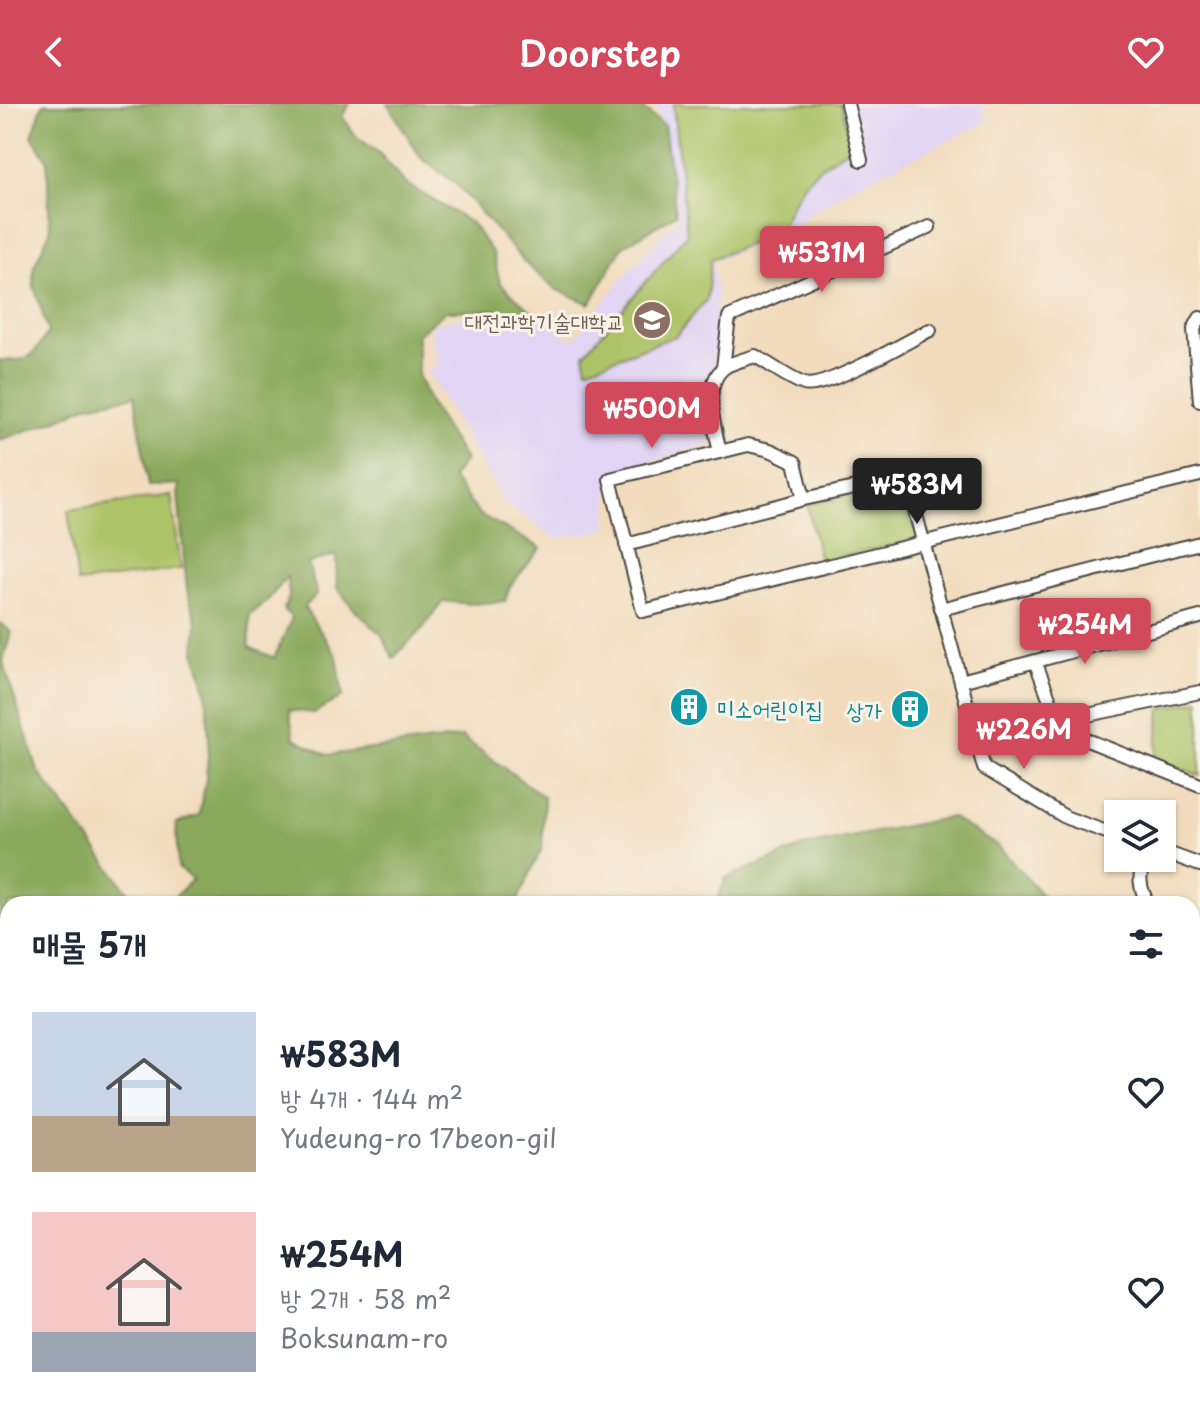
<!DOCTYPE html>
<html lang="ko">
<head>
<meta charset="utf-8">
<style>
	:root { --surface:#fff; --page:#f6f6f7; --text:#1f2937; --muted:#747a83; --accent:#d1495b }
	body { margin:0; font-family:"Playpen Sans","Poor Story",sans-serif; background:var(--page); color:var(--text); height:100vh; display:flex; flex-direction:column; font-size:30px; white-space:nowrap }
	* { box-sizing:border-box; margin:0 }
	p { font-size:26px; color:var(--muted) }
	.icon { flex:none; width:44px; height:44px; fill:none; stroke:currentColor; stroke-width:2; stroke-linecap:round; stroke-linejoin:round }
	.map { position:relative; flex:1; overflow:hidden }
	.drawer { position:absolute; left:0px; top:792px; width:1200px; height:514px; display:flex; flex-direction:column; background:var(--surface); border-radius:24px 24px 0 0; box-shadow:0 2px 6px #0004 }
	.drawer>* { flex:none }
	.fabs { position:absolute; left:1104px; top:696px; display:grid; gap:16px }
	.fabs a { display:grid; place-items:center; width:72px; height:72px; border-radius:0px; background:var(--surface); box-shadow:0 2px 6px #0004; font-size:40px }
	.price { position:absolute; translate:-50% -68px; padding:0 18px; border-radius:8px; background:var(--accent); color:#fff; font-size:26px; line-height:52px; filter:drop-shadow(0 2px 4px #0008) }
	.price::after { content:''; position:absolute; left:50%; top:48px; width:24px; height:18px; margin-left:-12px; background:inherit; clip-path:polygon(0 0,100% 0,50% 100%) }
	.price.on { background:#222; color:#fff }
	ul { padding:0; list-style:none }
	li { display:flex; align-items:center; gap:24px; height:200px; padding:0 32px }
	li span { display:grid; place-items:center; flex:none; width:224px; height:160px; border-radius:0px; color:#555 }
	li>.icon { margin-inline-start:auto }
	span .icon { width:96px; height:96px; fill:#fffc; stroke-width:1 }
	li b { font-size:34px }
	h2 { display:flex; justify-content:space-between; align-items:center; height:96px; padding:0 32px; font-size:34px }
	header { display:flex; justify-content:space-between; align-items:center; height:104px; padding:0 32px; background:var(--accent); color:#fff; font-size:36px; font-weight:600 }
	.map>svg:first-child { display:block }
	.built { fill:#e1d4f4 }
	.green { fill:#adc368; stroke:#6c774a; stroke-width:2 }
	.forest { fill:#8aa95c; stroke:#5a6a44; stroke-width:2; fill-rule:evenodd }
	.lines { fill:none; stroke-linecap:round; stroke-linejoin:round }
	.minor-casing { stroke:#494641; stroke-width:16 }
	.minor { stroke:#fff; stroke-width:12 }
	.labels { text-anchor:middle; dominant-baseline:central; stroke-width:6; stroke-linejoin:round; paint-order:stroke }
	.education-label { font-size:22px; fill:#785e54; stroke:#f7f3e8; text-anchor:end }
	.culture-label { font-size:22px; fill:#0d838f; stroke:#f7f3e8; text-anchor:start }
</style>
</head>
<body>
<header><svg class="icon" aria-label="back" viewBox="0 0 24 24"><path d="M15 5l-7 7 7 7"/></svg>Doorstep<svg class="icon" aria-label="heart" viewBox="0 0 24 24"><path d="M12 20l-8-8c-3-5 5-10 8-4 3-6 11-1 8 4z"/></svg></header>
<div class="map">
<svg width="1200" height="1305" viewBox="0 0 1200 1305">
	<rect width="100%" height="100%" fill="#f7f3e8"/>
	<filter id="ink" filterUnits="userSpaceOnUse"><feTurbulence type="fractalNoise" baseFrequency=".0125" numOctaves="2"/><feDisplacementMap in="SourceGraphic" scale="16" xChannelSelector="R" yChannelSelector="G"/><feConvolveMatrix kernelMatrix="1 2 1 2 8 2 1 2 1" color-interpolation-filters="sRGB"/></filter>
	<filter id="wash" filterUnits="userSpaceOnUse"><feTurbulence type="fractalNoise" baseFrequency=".006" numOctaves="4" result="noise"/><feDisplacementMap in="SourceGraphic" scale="32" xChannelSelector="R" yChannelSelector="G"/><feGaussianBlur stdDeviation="1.8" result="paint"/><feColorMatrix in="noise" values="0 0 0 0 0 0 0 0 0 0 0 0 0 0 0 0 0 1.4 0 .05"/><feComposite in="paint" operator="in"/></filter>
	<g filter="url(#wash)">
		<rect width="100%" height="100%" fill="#f2dcbd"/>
		<path class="built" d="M 655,0 L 982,0 L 987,18 L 848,85 L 778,131 L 713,157 L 717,193 L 709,342 L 609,368 L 607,426 L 556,435 L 504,399 L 427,266 L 438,261 L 430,221 L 489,206 L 537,212 L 572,237 L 631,164 L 679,113 L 664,21 Z"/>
		<path class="green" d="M 673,0 L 841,0 L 852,43 C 805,69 800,82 778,129 L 711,155 L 707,195 L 676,232 L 587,265 L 584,250 L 687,130 Z
			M 888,384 L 909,397 L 920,435 L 820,457 L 807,400 Z
			M 171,391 L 181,465 L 78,479 L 68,406 Z
			M 1200,596 L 1200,672 L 1155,654 L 1161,605 Z"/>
		<path class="forest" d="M 43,0 L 350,0 L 342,12 L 357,33 L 379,49 L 405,79 L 471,119 L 493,149 L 500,179 L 537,212 L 489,206 L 446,207 L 418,230 L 418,271 L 430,300 L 465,356 L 452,374 L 479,410 L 541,444 L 510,482 L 505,497 L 472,500 L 443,497 L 423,524 L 393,554 L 382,531 L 355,506 L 337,484 L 336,451 L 308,459 L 317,490 L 304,503 L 337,552 L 343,592 L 314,609 L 289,606 L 294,634 L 327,651 L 462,633 L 544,693 L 542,744 L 516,800 L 167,800 L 193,775 L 178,764 L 176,720 L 199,711 L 206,675 L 209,637 L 206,586 L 195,548 L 197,518 L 187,486 L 178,391 L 179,380 L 148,382 L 135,292 L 88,301 L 59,315 L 0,336 L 0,256 C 29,259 35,252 48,227 L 33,179 L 34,162 L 50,127 L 47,56 L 32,32 ZM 287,473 L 289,492 L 284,505 L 292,514 L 274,554 L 249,543 L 250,511 L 267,497 Z
			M 388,0 L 637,0 L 664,21 L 676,110 L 622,143 L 590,200 L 557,186 L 527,161 L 456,80 L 421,54 Z
			M 0,519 L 11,528 L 3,558 L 38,667 L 137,800 L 8,800 L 8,1229 L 0,1228 Z
			M 951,713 L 999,743 L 1050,800 L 715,800 L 726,774 L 805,742 Z
			M 1200,1132 L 1200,1305 L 232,1305 L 233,1298 L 1192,1298 L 1192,1134 Z"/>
	</g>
	<g filter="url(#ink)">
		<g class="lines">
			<defs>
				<path id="minor" d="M 847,0 L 861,56
					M 1200,214 L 1194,225 L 1200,297
					M 723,264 L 729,213 L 929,123
					M 720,348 C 715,325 701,280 725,263 C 733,258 746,255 755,252 C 770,260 787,274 804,280 C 823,287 908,237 930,226
					M 804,395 L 795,358 L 770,346 L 748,341 L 610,375 L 643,507 L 1200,371
					M 626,441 L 804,395 L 887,377 L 900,383 L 912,396 L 984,664 L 1067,714 L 1118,732
					M 941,505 L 1200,439
					M 1035,557 L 1058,617 L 1077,632 L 1200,681
					M 961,577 L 1200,513
					M 1058,617 L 1200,588
					M 1162,747 L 1200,761
					M 1145,754 C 1138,773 1139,782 1148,800
					M 1192,831 L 1200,834
					M 0,1229 L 8,1231
					M 204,1298 L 213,1305"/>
			</defs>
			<use href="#minor" class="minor-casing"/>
			<use href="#minor" class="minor"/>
		</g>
	</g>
	<defs>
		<symbol id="university-disc" viewBox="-11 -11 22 22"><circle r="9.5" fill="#8d6e63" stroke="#f7f3e8"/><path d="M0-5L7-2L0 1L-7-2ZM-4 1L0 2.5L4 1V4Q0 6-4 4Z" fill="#fff"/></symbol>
		<symbol id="building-disc" viewBox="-11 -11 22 22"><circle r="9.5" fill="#0f9aa8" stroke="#f7f3e8"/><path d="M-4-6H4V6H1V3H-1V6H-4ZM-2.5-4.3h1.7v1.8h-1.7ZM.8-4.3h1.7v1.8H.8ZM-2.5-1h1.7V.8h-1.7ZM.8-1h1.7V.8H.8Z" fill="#fff"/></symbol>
	</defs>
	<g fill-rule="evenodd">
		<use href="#university-disc" x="630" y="194" width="44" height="44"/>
		<use href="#building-disc" x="667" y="581" width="44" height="44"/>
		<use href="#building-disc" x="888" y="583" width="44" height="44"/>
	</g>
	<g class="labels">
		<g class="education-label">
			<text x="624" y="216">대전과학기술대학교</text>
		</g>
		<g class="culture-label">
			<text x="717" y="603">미소어린이집</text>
			<text x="882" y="605" text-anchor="end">상가</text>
		</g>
	</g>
</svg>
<div class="fabs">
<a><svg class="icon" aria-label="layers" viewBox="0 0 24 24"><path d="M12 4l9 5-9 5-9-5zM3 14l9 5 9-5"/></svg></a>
</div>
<b class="price" style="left:822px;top:190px">₩531M</b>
<b class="price" style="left:652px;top:346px">₩500M</b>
<b class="price on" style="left:917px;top:422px">₩583M</b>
<b class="price" style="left:1085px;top:562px">₩254M</b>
<b class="price" style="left:1024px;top:667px">₩226M</b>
<section class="drawer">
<h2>매물 5개<svg class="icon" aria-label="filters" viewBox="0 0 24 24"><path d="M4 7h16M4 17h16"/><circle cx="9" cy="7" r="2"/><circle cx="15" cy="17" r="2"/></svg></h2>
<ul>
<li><span style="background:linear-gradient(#c9d6e8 65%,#b9a48a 0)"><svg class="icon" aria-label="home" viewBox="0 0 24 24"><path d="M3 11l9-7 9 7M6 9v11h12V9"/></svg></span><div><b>₩583M</b><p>방 4개 · 144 m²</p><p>Yudeung-ro 17beon-gil</p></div><svg class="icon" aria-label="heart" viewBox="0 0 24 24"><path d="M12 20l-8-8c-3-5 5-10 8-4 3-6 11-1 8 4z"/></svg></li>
<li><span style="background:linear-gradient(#f6c9c9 75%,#9aa5b1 0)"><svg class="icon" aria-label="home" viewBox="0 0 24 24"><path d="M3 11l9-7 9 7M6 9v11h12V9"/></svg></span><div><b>₩254M</b><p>방 2개 · 58 m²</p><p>Boksunam-ro</p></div><svg class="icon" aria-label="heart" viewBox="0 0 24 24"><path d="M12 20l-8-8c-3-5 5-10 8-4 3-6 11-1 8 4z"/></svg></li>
</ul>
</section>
</div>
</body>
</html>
